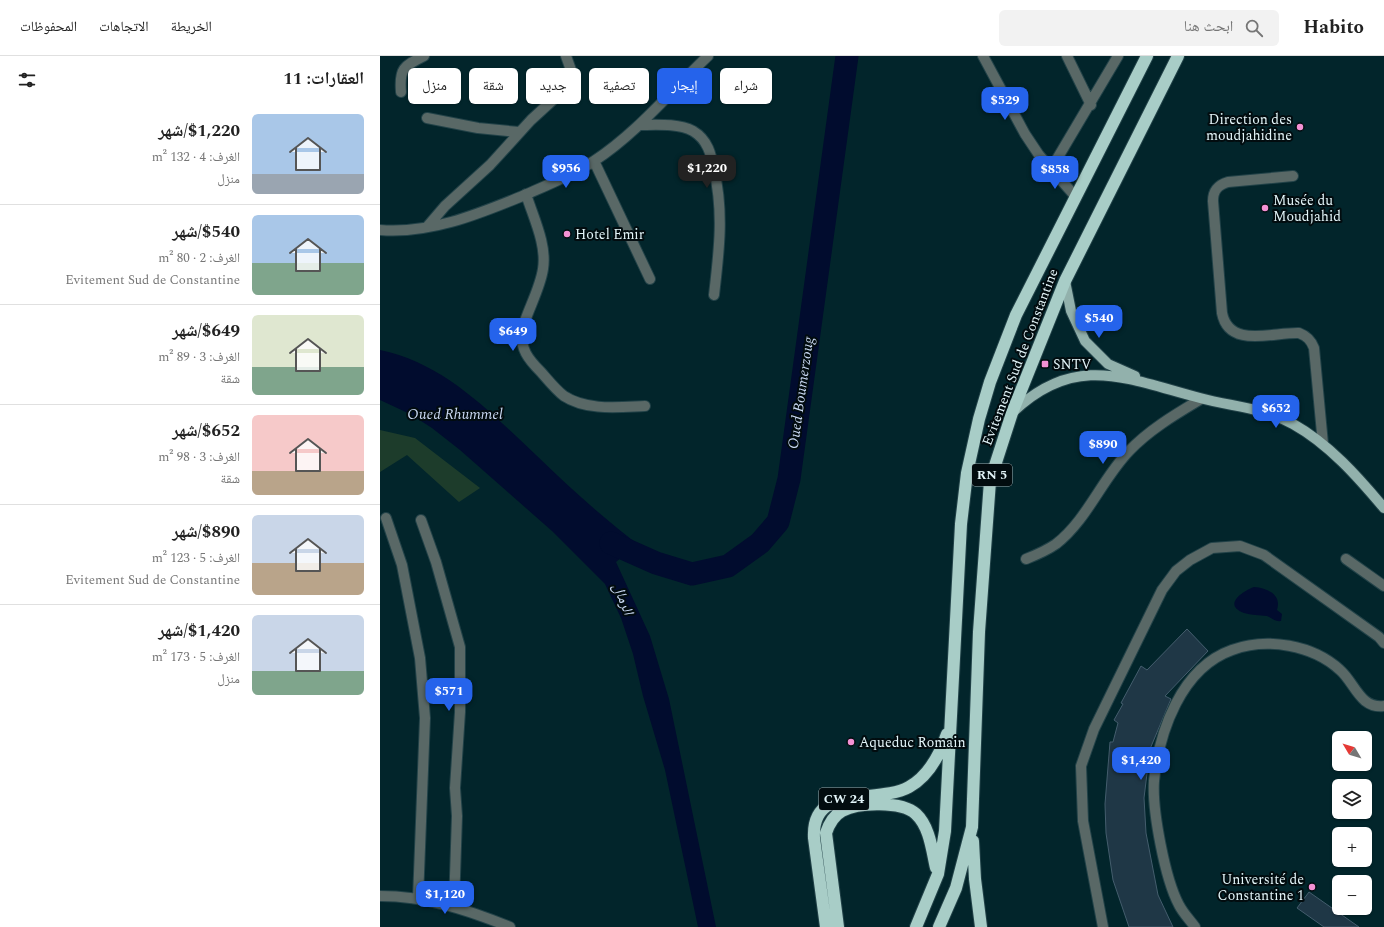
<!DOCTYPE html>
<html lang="ar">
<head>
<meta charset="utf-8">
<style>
	:root { --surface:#fff; --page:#f2f2f2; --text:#222; --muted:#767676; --line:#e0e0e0; --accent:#2563eb }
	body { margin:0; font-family:Spectral,"Noto Naskh Arabic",serif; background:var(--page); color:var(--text); direction:rtl; height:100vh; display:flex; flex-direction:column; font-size:15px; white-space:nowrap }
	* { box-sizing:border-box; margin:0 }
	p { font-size:13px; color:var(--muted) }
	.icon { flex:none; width:22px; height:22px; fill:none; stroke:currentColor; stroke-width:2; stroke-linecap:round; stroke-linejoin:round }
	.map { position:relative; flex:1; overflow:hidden; direction:ltr }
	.details { display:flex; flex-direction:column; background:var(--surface); width:380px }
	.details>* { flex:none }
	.hud { position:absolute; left:12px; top:12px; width:380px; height:36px; direction:rtl; display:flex; gap:8px }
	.needle { width:26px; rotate:308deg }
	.fabs { position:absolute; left:952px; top:675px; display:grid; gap:8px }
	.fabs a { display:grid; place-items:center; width:40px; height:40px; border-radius:6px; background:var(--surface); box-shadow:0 1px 3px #0004; font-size:20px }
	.price { position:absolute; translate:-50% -34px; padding:0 9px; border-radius:8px; background:var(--accent); color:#fff; font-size:13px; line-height:26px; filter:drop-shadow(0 1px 2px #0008) }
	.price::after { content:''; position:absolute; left:50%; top:24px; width:12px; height:9px; margin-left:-6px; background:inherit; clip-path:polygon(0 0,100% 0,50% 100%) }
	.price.selected { background:#222; color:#fff }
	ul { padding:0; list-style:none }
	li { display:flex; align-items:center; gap:12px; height:100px; padding:0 16px }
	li+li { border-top:1px solid var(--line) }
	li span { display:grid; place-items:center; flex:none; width:112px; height:80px; border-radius:6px; color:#555 }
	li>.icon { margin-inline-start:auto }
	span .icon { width:48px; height:48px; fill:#fffc; stroke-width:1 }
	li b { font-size:17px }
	h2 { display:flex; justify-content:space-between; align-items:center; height:48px; padding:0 16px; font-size:17px }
	.chip { padding:0 14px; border-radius:6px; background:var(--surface); box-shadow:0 1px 3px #0004; font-size:14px; line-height:36px }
	.chip.selected { background:var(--accent); color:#fff }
	header { display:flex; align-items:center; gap:24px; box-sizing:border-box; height:56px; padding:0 20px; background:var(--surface); border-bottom:1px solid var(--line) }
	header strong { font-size:19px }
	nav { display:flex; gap:22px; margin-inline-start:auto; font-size:14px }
	.search { width:280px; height:36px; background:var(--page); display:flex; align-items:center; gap:10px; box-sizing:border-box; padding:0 14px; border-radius:6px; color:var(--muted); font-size:15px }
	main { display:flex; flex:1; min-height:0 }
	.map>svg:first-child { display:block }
	.green { fill:#1d3c2b }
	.water { fill:#010c2e }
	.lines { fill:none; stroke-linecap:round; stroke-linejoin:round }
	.river { stroke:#010c2e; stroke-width:23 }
	.building { fill:#1f3746; stroke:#445d6d }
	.minor-casing { stroke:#224248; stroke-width:12 }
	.major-casing { stroke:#224248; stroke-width:12 }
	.highway-casing { stroke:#224248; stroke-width:14 }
	.minor { stroke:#596866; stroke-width:10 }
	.major { stroke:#92b1ac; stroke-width:10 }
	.highway { stroke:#a8cdc7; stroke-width:12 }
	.poi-dot { fill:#f491d4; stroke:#020c0f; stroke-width:1.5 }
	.labels { text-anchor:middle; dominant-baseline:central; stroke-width:4; stroke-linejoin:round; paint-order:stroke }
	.shield { fill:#020c0f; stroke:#a0afb3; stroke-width:1 }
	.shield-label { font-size:13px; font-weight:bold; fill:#e3f5f9 }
	.poi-label { font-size:14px; fill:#e3f5f9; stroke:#020c0f; text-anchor:start }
	.street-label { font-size:14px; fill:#e3f5f9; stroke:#020c0f }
	.water-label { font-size:15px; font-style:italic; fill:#c9d8f2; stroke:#020c0f }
</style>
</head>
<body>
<header>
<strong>Habito</strong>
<div class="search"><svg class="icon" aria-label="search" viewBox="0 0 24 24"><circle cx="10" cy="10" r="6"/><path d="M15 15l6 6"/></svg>ابحث هنا</div>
<nav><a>الخريطة</a><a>الاتجاهات</a><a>المحفوظات</a></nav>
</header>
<main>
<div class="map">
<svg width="1004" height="871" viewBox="0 0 1004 871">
	<rect width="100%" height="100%" fill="#02252b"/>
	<path class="green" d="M 0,374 L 35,382 L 100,432 L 79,446 L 27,399 L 0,416 Z"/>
	<path class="water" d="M 0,294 C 64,307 110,356 156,399 C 190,432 225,464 263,492 L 254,506 L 243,500 L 236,506 L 270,580 L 289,643 L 336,871 L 318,871 L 285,714 L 263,640 L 253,598 L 241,562 L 225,528 L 172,475 L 80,394 L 52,372 L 30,358 L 0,344 Z
		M 874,531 C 887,532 902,538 897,554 L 902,558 L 901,565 C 895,566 892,562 887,560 C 879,559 871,559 864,557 C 842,549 863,535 874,531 Z"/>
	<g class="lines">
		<path class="river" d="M 231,487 L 276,507 L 312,518 L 348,510 L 380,487 L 398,466 L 409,423 L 467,0"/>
	</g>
	<path class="building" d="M 807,573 L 828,595 L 785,640 L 791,643 L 770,693 L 764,742 L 766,777 L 778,839 L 793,871 L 749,871 L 733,824 L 726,777 L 725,748 L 730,686 L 733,686 L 738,667 L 734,664 L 743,648 L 741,647 L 761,610 L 767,614 Z
		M 929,836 L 979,871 L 944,871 L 917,852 Z"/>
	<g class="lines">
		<defs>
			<path id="minor" d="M 603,0 L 645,78 L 659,99 L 695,140
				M 687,0 L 711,49
				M 21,36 C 19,12 24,10 44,0
				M 47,62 L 98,72 L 139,76
				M 259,69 C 275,69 298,67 313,75 C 328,84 331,98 334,114 C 344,156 339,196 334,239
				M 214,105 L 270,223
				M 671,113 L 738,0
				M 913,120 L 848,126 C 838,129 833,134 833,145 L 842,257 C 849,293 893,276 919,277 C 927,280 931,284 934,292 L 943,388
				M 146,138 C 153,161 167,188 163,213 C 160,233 148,253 142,274 C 140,293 148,303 161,316 C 168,324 176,334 184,340 C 207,355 239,351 265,350
				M 47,171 L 65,150 L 110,109 L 151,64 L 187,31 L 190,22 L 191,14 L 186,0
				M 0,174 C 49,178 96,159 140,141 C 165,130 191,120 214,105 C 257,77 291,35 328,0
				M 6,462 L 22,509 L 40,602 L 45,662 L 38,843
				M 41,464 L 56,506 L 80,591 L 80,656 L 75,732 L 77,760 L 74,850
				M 646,503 C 656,499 666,495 676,488 C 707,464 722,423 749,395 C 770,373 796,358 821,343
				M 966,503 L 1004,530
				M 0,840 C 46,840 88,854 130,871
				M 723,871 L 703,765 L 701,710 L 714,673 L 782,534 L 796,515 L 810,504 L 832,492 L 860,490 L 884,499 L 999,581 L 1004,587
				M 815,871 C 810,864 803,857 799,849 C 785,823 772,754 774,725 C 779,676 801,612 852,594 C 887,581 933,589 960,614 C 975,627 980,653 1004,650"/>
			<path id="major" d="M 685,225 L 691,255 L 705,285 L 728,308 L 755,320
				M 633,356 C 696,296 747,323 820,342 C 853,351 881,351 913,368 C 949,388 978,421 1004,452"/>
			<path id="highway" d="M 593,785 L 595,823 L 601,871
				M 446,871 L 434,782 C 431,726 497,749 529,731 C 549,720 560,698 567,678
				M 458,871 L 446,777 C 449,768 453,760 462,755 C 478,746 522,745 536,758 C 550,771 552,795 556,812
				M 536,871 L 558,818 L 565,775 L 581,468 L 587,417 L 599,363 L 610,326 L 636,259 L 767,0
				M 559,871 L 576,832 L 592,771 L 599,576 L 610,425 L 632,357 L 685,225 L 798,0"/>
		</defs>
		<use href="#minor" class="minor-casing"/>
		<use href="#major" class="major-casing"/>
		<use href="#highway" class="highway-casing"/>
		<use href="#minor" class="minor"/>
		<use href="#major" class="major"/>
		<use href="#highway" class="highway"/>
	</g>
	<g class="poi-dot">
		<circle cx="920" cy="71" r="4"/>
		<circle cx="885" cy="152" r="4"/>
		<circle cx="187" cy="178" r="4"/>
		<rect x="661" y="304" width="8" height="8" rx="2"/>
		<circle cx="471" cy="686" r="4"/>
		<circle cx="932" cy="831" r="4"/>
	</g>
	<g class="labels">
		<g class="shield">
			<rect x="592" y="408" width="40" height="22" rx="3"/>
			<rect x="439" y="732" width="50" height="22" rx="3"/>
		</g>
		<g class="shield-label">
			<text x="612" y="419">RN 5</text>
			<text x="464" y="743">CW 24</text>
		</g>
		<g class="poi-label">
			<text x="912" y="63" text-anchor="end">Direction des<tspan x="912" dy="16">moudjahidine</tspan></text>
			<text x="893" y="144">Musée du<tspan x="893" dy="16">Moudjahid</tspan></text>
			<text x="195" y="178">Hotel Emir</text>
			<text x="673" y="308">SNTV</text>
			<text x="479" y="686">Aqueduc Romain</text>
			<text x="924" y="823" text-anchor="end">Université de<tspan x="924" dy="16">Constantine 1</tspan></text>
		</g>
		<g class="street-label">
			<text transform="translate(640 301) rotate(-69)">Evitement Sud de Constantine</text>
		</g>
		<g class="water-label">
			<text transform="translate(421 337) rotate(-82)">Oued Boumerzoug</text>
			<text x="75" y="358">Oued Rhummel</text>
			<text transform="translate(243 543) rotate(68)">الرمال</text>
		</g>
	</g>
</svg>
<div class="fabs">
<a><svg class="needle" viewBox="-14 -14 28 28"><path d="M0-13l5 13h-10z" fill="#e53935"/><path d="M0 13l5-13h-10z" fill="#767676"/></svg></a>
<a><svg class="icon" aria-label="layers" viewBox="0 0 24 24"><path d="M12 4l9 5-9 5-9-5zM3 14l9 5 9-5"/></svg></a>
<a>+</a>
<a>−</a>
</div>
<b class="price" style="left:625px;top:65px">$529</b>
<b class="price" style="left:186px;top:133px">$956</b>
<b class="price selected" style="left:327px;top:133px">$1,220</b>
<b class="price" style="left:675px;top:134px">$858</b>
<b class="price" style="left:719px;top:283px">$540</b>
<b class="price" style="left:133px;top:296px">$649</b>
<b class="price" style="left:896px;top:373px">$652</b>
<b class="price" style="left:723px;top:409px">$890</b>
<b class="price" style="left:69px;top:656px">$571</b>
<b class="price" style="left:761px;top:725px">$1,420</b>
<b class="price" style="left:65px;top:859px">$1,120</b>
<div class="hud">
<a class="chip">شراء</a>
<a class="chip selected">إيجار</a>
<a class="chip">تصفية</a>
<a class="chip">جديد</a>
<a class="chip">شقة</a>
<a class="chip">منزل</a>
</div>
</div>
<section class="details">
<h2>العقارات: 11<svg class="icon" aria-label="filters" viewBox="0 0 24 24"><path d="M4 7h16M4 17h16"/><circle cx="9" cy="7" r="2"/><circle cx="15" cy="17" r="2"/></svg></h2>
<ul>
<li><span style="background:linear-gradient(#a9c7e8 75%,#9aa5b1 0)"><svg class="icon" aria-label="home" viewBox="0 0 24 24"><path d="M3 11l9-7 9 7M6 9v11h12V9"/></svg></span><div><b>$1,220/شهر</b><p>الغرف: 4 · 132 m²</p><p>منزل</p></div></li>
<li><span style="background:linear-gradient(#a9c7e8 60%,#7fa58c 0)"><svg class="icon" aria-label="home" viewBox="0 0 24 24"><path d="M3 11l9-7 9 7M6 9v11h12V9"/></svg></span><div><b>$540/شهر</b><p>الغرف: 2 · 80 m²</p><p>Evitement Sud de Constantine</p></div></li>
<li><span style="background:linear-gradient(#dfe7d0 65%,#7fa58c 0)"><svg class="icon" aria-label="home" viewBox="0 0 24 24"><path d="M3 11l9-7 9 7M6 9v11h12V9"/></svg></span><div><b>$649/شهر</b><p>الغرف: 3 · 89 m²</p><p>شقة</p></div></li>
<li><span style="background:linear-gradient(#f6c9c9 70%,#b9a48a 0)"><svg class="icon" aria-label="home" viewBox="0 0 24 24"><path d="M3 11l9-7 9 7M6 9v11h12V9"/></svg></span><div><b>$652/شهر</b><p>الغرف: 3 · 98 m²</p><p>شقة</p></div></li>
<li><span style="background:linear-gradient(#c9d6e8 60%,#b9a48a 0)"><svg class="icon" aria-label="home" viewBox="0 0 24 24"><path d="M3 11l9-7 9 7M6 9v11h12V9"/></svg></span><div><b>$890/شهر</b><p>الغرف: 5 · 123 m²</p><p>Evitement Sud de Constantine</p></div></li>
<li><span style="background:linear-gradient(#c9d6e8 70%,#7fa58c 0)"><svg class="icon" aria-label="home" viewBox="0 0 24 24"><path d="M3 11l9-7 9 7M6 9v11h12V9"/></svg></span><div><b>$1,420/شهر</b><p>الغرف: 5 · 173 m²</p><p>منزل</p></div></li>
</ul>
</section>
</main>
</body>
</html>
